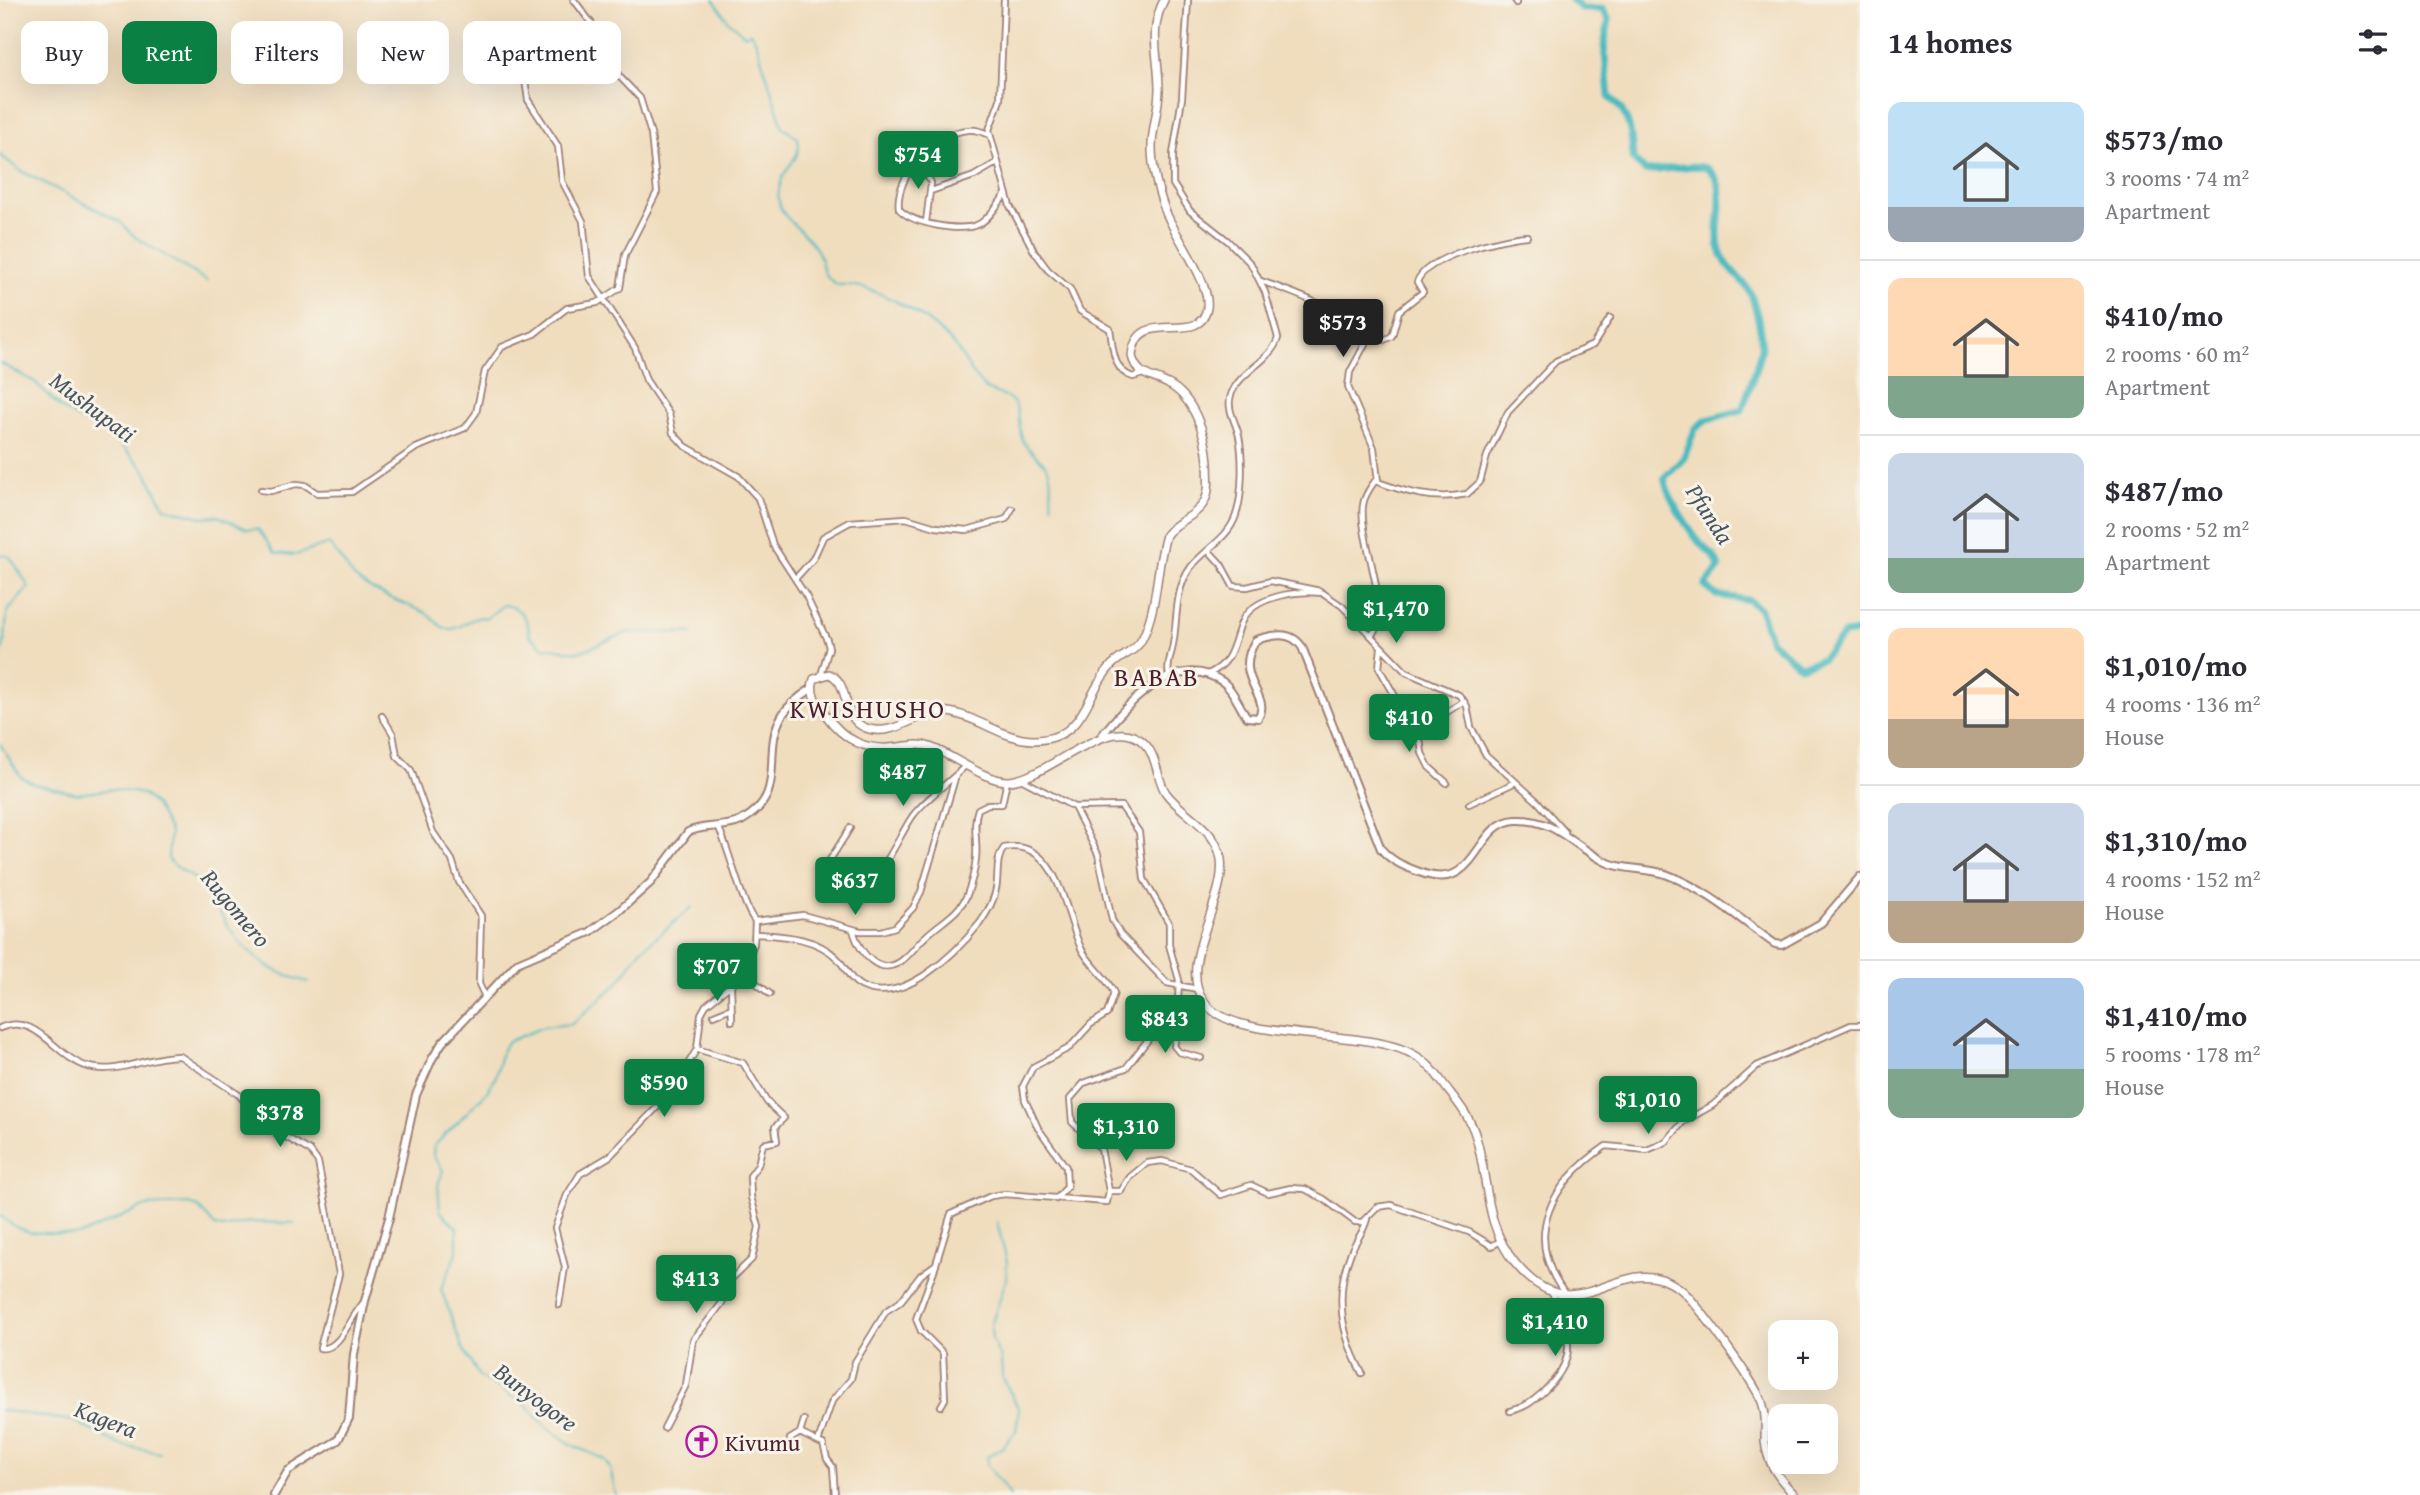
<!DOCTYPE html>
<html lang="en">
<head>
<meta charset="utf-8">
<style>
	:root { --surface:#fff; --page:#f2f2f3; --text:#2b2b33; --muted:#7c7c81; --line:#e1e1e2; --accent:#0b8043 }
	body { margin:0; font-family:"Gentium Book Plus",serif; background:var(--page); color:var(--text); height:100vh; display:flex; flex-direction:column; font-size:26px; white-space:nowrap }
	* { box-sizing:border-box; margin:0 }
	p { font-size:23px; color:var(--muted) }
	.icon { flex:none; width:38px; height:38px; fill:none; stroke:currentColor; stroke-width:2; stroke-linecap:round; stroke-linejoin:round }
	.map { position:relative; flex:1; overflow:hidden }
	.details { display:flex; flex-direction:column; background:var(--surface); width:560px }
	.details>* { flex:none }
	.banner { position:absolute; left:21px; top:21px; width:665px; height:63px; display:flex; gap:14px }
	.fabs { position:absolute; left:1768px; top:1320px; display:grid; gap:14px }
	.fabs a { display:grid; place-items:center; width:70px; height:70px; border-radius:14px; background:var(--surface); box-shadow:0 7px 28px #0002; font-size:35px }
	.price { position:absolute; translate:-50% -60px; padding:0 16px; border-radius:7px; background:var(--accent); color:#fff; font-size:23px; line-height:46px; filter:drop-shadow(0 2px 4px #0008) }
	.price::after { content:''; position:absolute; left:50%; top:42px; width:21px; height:16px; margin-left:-10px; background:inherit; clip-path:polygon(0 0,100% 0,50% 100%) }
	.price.selected { background:#222; color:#fff }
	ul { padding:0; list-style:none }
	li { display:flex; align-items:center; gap:21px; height:175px; padding:0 28px }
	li+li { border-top:2px solid var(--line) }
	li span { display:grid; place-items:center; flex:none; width:196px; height:140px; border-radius:14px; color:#555 }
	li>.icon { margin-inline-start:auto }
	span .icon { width:84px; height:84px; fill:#fffc; stroke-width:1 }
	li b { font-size:30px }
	h2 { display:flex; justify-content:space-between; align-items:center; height:84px; padding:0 28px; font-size:30px }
	.pill { padding:0 24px; border-radius:14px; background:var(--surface); box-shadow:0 7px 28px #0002; font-size:24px; line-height:63px }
	.pill.selected { background:var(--accent); color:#fff }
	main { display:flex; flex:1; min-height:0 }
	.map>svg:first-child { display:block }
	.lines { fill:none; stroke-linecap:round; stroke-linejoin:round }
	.stream { stroke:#4bbac0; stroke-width:2 }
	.river { stroke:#4bbac0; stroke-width:7 }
	.minor-casing { stroke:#9d7e74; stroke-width:8 }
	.secondary-casing { stroke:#9d7e74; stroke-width:10 }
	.trunk-casing { stroke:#9d7e74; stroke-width:10 }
	.minor { stroke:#fff; stroke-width:4.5 }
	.secondary { stroke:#fff; stroke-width:6 }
	.trunk { stroke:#fff; stroke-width:7 }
	.labels { text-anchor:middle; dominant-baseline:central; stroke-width:6; stroke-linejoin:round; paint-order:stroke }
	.poi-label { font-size:23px; fill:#4a1f2b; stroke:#f7f3e8; text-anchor:start }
	.water-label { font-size:24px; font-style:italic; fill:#4a555f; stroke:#f7f3e8 }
	.quarter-label { font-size:26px; letter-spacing:2px; fill:#4a1f2b; stroke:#f7f3e8 }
</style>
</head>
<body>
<main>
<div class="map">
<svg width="1860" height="1495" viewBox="0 0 1860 1495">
	<rect width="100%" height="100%" fill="#f7f3e8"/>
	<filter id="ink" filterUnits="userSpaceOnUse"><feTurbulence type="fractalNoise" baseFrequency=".0143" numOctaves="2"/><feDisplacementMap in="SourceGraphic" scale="14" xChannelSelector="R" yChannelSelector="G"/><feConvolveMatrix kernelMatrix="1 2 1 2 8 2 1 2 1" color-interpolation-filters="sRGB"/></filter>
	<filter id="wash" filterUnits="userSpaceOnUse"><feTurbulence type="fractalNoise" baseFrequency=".00686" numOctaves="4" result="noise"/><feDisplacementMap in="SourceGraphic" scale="28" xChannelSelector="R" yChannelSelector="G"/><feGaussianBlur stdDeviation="1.57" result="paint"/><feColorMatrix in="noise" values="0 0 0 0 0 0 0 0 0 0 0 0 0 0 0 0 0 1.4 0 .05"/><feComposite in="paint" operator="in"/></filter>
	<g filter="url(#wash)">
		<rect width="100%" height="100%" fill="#f0ddbe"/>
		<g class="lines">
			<path class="stream" d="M 714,0 L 728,21 L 745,35 L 750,32 L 756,41 L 783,128 L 798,138 C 803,157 786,165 781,182 C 768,219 807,227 819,254 C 826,273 818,270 837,285 C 872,281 930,318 953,344 C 965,358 970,374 984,387 C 993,396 1008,392 1015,405 C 1021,416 1018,430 1023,441 C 1028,452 1043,458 1048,469 C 1053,479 1050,493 1052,505
				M 0,155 L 21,171 L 119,221 L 135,237 L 207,281
				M 0,363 L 35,382 L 62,409 L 117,441 L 144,469 L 165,508 L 202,517 L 218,516 L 247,529 L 258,529 L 275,553 L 295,555 L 329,544 C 338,554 349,572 356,579 C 373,593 404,603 424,612 C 435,617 438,629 451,629 C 465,628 472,614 487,618 L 503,605 C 520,606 529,619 529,635 L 543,647 L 579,652 L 629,632 L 693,633
				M 0,554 L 10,557 L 29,587 L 7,612 L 5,640 L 0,659
				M 0,744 L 21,777 L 35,784 L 78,794 L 113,789 L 143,794 L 155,805 L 170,832 L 168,859 C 178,871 192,875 203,885 C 213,895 217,907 223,918 C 242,951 271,974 308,982
				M 0,1216 L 16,1227 L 29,1232 L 80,1235 L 146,1206 L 189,1204 L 198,1207 L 215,1226 L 223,1228 L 249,1222 L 294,1223
				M 997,1222 L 1007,1262 L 1006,1280 L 991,1326 L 992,1339 L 1001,1359 L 1002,1376 L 1019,1410 L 1016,1431 L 1002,1448 L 987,1457 L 987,1465 L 1010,1495
				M 0,1410 L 74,1421 L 120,1445 L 160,1453
				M 616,1495 L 610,1468 L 604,1459 L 574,1446 L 548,1428 L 527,1406 L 479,1376 L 462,1347 L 441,1289 L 457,1253 L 457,1228 L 440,1211 L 438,1185 L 443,1170 L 433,1155 L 434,1146 L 486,1093 L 495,1079 L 501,1053 L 507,1042 L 543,1027 L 572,1024 L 618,983 L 640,951 L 692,907"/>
			<path class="river" d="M 1572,0 L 1582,9 L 1602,9 L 1609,20 L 1604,45 L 1609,97 C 1630,112 1632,135 1633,159 L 1645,171 C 1661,171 1697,162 1708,169 C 1731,185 1713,226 1719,247 C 1724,265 1735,272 1746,286 C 1754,295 1763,336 1761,348 C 1759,363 1747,394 1742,410 L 1706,420 L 1695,429 L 1684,458 L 1664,478 C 1669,499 1686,525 1699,542 C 1707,551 1717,556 1719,568 L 1705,586 L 1716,595 L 1748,600 L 1760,609 L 1771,641 L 1800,666 L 1822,659 L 1844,634 L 1860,632"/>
		</g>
	</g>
	<g filter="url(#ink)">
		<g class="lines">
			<defs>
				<path id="minor" d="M 1004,0 L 1000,100 L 989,130 L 1010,206 L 1034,251 L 1048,270 L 1070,289 L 1080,311 L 1110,329 C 1113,346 1112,371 1133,377 L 1143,374
					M 1514,0 L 1516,3
					M 525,80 L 528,100 L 558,146 L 562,181 L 583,221 L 589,276 L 635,348 L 646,380 L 669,414 L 673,433 L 685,446 L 738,476 L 758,498 L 773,545 L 806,596 L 827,640 L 829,648 L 821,675
					M 990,135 C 983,132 976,129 968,130 C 936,132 894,176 899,209 C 912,224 961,233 979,224 C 989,219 998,204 1005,195
					M 919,158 L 931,183 L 926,222
					M 931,191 L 974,176 L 998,162
					M 1261,281 C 1287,291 1363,315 1365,344 L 1350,372 L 1348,387 L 1374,448 L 1378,481
					M 1364,336 L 1384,340 L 1392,336 L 1399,311 L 1423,292 L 1417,282 C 1426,256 1501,238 1527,236
					M 261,490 L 271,491 L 296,484 L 305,485 L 317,493 L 352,492 L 416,448 L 465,428 L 476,413 L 485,371 L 502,347 L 534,334 L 567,308 L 597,303 L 620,288 L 625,255 L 657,192 L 651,134 L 640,98 L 619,76 L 592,24 L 574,0
					M 1209,551 L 1221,564 L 1233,586 L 1247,587 L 1271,581 L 1320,591
					M 795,579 L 813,559 L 823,537 L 850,522 L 906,518 L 936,527 L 967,530 L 1006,519 L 1012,509
					M 1371,636 C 1394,611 1358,539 1363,505 C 1364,496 1370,488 1375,481 C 1405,492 1434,501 1467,494 L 1480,482 L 1487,456 L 1508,412 L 1556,361 L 1593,345 L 1610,318
					M 1381,648 L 1379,668 L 1402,708 L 1436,719 L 1464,701
					M 1208,674 C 1233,663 1232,646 1241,623 C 1252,596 1297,590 1323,593 L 1342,606 L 1406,672 L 1459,695 L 1467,706 L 1471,727 L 1486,755 L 1538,802 L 1565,832
					M 1169,675 C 1166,663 1172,655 1173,644 C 1178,618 1174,590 1191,567 C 1205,549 1229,538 1236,515 C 1243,495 1243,457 1239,436 C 1236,422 1226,409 1231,395 C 1239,371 1271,362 1278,338 L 1265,292 L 1251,264 L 1228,241 L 1190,211 L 1173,184 L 1173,154 L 1182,98 L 1188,0
					M 1402,708 L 1403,719 L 1420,739 L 1422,753 L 1429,767 L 1447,783
					M 382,716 L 393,734 L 397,756 L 411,770 L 433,832 L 452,860 L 459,882 L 481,916 L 479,984 L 485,997
					M 1021,779 L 1074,807 L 1121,806 L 1139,832 L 1144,879 L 1169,923 L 1169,945 L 1179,980 L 1178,1001 L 1126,1068 L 1084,1083 L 1070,1099 L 1072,1122 L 1101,1149 L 1109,1191
					M 1469,804 L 1514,783
					M 1074,807 L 1098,854 L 1112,920 L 1120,934 L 1167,983 L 1197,989
					M 718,826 C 729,848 743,908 755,921 L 803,915 L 860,931 L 881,931 L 895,927 L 913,908 L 921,892 L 956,775
					M 850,828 L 826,866 C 828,875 833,883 842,887 C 876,904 899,831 915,813 C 930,795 950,782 966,765
					M 853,930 C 860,954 881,981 906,957 C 913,951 918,943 925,937 C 939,923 959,914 967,895 C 971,884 975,870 976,858 C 978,842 972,825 978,809 L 988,804 L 1002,804 L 1007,781
					M 756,934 C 784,936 816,937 837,958 C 846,967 849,980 861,986 C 902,1007 956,953 980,923 C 987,913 994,901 996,889 C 999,876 995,859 1004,848 C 1060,837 1065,918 1082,950 C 1091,966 1107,977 1114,993 L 1107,1014 L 1091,1024 L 1069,1048 L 1033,1067 L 1023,1086 L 1025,1100 L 1038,1128 L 1066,1167 L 1067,1187 L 1056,1199
					M 741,971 L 770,994
					M 731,985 L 732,1021
					M 1171,1013 C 1179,1025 1177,1032 1174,1046 L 1179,1052 L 1201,1058
					M 714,1015 L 729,1009
					M 0,1028 C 37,1011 56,1059 89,1067 C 120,1075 149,1055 180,1056 L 239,1095 L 267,1126 L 310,1151 L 318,1162 L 339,1274 L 320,1348 C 340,1352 351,1315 364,1302
					M 936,1265 L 916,1319 L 921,1331 L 943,1353 L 945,1399 L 941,1406
					M 1565,1294 C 1521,1234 1552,1183 1606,1146 L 1647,1150 L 1666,1142 L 1683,1122 L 1713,1105 L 1757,1066 L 1851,1025 L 1860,1025
					M 559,1305 L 565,1267 L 555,1228 L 567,1195 L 580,1174 L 610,1156 L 669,1095 L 697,1049 L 701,1014 L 706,1005 L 737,980 L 754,944 L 755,921
					M 1362,1373 C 1341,1335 1334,1294 1351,1252 C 1356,1239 1363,1234 1367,1219
					M 1510,1411 C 1524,1408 1532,1402 1542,1393 C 1581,1357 1569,1337 1552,1292
					M 664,1428 L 686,1385 L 693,1340 L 722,1303 L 729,1281 L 752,1259 L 759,1227 L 751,1197 L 750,1176 L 758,1165 L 763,1144 L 777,1141 L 775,1127 L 784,1118 L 767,1102 L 743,1063 L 697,1049
					M 800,1433 L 804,1420
					M 790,1439 L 800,1433 L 818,1442
					M 835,1495 L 833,1467 L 827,1459 L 823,1444 L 818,1442 L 832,1401 L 851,1379 L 855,1362 L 886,1311 L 900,1302 L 921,1275 L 936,1264 L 951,1214 L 991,1196 L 1005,1194 L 1107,1202 L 1109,1191 L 1121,1191 L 1130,1177 L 1147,1163 L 1162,1161 L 1191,1169 L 1221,1195 L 1251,1185 L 1268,1193 L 1291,1188 L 1305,1189 L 1324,1199 L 1355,1222 L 1362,1222 L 1377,1207 L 1391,1205 L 1469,1232 L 1492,1246 L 1500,1241"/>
				<path id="secondary" d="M 1099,739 C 1126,704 1176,650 1223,682 C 1234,690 1239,707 1247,717 L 1258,718 C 1273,695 1231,679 1256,640 C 1272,635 1291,630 1302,647 L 1381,849 C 1392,862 1406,867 1422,873 C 1479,893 1474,822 1516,820 C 1555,818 1574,847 1606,862 C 1625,871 1648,867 1668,875 C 1707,890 1741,920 1775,944 L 1782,945 L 1821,923 L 1860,877
					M 274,1495 L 288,1471 L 338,1440 L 349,1418 L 354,1354 L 365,1301 L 389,1218 L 416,1095 L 432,1059 L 442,1043 L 517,963 L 590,932 L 620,910 L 651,882 L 688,832 C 704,824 724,829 741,821 C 791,794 759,752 783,714 C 789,705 802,695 811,689"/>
				<path id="trunk" d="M 1164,0 C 1148,31 1159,56 1159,89 C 1159,109 1152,128 1152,147 C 1152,168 1158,191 1165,210 C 1174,235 1211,282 1207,308 C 1200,349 1137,303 1132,356 C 1137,377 1152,375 1168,384 C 1194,397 1206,435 1208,462 C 1208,476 1211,492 1203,504 C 1194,518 1176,521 1166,535 C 1156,568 1158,608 1142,639 C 1136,652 1119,656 1110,667 C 1084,696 1086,739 1034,740 C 1003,740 978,716 948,712 C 920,708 895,739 866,728 C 840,719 851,682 829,674 L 814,679 C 809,693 817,703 825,714 C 844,741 867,752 899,747 C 910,746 919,743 930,747 C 953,755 986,782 1009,781 C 1048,779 1111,709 1144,743 C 1158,757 1156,778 1166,793 C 1183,816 1216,827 1221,859 C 1227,902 1175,964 1205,1003 C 1237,1045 1368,1026 1416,1056 C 1430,1064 1438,1077 1448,1090 C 1459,1104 1471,1119 1476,1137 C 1489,1181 1484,1225 1515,1263 C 1579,1341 1620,1245 1679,1288 C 1696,1300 1754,1382 1762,1402 C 1767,1415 1765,1428 1765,1441 C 1767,1464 1780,1480 1795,1495"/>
			</defs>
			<use href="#minor" class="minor-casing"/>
			<use href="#secondary" class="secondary-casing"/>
			<use href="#trunk" class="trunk-casing"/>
			<use href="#minor" class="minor"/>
			<use href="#secondary" class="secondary"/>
			<use href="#trunk" class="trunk"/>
		</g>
	</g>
	<defs>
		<symbol id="church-ring" viewBox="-11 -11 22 22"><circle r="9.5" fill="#f7f3e8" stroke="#b5179e" stroke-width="1.5"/><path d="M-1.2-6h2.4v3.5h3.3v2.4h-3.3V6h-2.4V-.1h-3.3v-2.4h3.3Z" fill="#b5179e"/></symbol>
	</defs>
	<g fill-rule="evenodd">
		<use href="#church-ring" x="684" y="1424" width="35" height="35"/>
	</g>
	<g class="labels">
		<g class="poi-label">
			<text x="725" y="1442">Kivumu</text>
		</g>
		<g class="water-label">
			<text transform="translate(93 407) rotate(37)">Mushupati</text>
			<text transform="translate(1710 514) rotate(57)">Pfunda</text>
			<text transform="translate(236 908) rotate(50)">Rugomero</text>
			<text transform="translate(536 1397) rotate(37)">Bunyogore</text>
			<text transform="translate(106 1419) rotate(21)">Kagera</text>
		</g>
		<g class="quarter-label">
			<text x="1157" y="676">BABAB</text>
			<text x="868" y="708">KWISHUSHO</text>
		</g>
	</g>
</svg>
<div class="fabs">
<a>+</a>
<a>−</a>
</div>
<b class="price" style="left:918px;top:191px">$754</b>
<b class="price selected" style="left:1343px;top:359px">$573</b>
<b class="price" style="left:1396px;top:645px">$1,470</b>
<b class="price" style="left:1409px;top:754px">$410</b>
<b class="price" style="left:903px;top:808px">$487</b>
<b class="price" style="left:855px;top:917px">$637</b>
<b class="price" style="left:717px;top:1003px">$707</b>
<b class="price" style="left:1165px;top:1055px">$843</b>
<b class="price" style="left:664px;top:1119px">$590</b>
<b class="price" style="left:1648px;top:1136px">$1,010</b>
<b class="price" style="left:280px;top:1149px">$378</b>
<b class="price" style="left:1126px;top:1163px">$1,310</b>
<b class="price" style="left:696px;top:1315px">$413</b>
<b class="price" style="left:1555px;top:1358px">$1,410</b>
<div class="banner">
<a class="pill">Buy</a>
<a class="pill selected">Rent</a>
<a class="pill">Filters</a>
<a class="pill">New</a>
<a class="pill">Apartment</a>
</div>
</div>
<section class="details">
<h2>14 homes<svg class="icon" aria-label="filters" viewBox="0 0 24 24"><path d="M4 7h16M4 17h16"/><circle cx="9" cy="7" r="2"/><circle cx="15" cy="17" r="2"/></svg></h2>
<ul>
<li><span style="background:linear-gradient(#bfe0f5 75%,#9aa5b1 0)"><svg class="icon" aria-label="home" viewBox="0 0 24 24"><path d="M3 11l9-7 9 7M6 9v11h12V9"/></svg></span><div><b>$573/mo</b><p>3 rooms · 74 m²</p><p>Apartment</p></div></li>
<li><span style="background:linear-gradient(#ffd9b3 70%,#7fa58c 0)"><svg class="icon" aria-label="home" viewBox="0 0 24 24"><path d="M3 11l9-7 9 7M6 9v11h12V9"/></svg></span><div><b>$410/mo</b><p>2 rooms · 60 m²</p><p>Apartment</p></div></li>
<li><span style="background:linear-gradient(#c9d6e8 75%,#7fa58c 0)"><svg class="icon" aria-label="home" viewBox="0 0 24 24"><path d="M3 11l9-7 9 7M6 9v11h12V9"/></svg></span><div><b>$487/mo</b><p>2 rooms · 52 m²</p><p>Apartment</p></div></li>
<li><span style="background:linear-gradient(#ffd9b3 65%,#b9a48a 0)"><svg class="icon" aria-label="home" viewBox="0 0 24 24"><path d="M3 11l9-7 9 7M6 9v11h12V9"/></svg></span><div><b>$1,010/mo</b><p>4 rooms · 136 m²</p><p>House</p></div></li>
<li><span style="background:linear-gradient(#c9d6e8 70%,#b9a48a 0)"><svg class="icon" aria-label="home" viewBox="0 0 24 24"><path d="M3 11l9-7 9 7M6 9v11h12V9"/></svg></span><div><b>$1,310/mo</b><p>4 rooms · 152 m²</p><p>House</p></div></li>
<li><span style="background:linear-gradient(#a9c7e8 65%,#7fa58c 0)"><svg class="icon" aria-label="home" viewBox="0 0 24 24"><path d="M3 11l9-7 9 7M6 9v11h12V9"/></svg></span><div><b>$1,410/mo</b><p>5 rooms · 178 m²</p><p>House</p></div></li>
</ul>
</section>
</main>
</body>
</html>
